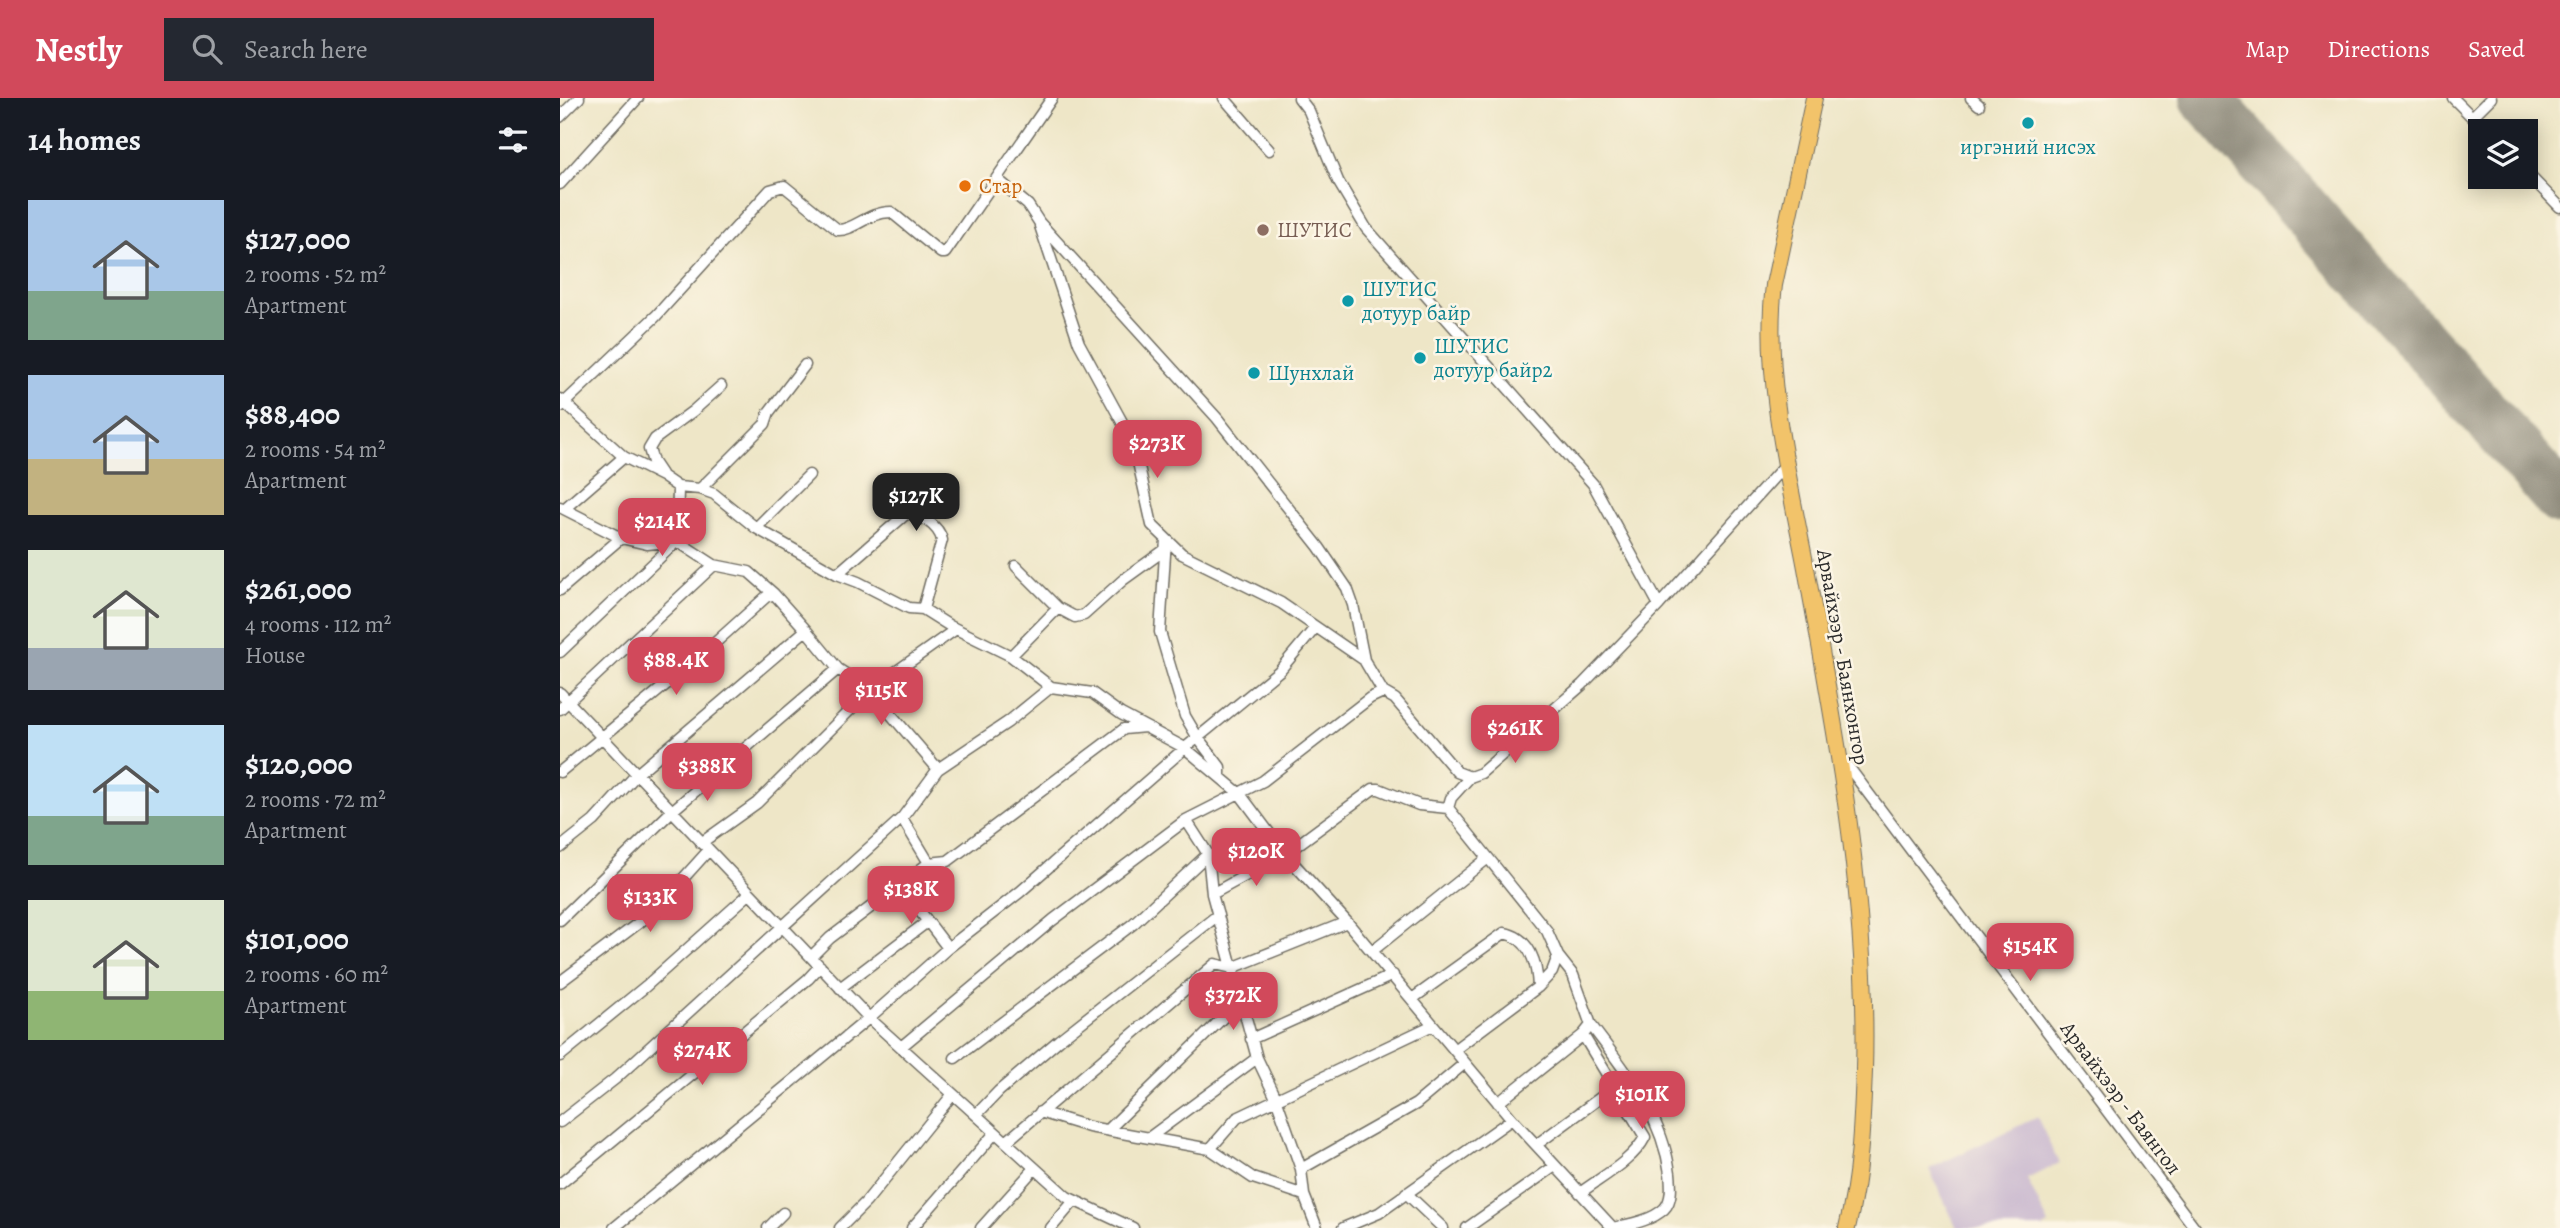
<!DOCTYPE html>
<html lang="en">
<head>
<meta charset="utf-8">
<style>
	:root { --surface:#171b24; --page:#242831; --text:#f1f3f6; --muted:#9ea1a6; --accent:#d1495b }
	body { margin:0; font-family:Alegreya,serif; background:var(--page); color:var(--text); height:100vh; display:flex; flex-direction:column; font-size:26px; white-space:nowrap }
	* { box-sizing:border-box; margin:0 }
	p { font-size:23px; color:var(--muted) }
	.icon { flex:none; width:38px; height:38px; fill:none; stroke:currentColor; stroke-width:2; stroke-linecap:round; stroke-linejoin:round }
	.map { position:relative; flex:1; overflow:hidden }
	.drawer { display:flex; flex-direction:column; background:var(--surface); width:560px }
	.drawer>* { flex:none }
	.tools { position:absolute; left:1908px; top:21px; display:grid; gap:14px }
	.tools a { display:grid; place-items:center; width:70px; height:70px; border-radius:0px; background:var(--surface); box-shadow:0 4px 18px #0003; font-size:35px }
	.price { position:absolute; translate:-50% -60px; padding:0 16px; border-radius:14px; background:var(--accent); color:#fff; font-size:23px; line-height:46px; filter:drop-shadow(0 2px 4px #0008) }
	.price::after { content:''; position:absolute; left:50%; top:42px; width:21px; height:16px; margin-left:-10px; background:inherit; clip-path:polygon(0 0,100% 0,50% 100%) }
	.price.active { background:#222; color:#fff }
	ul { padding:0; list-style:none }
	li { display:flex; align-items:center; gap:21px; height:175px; padding:0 28px }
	li span { display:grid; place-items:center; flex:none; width:196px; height:140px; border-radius:0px; color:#555 }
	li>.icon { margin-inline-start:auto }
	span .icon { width:84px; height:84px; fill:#fffc; stroke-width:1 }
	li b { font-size:30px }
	h2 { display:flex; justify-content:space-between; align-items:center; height:84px; padding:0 28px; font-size:30px }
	header { display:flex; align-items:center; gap:42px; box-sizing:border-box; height:98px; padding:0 35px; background:var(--accent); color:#fff }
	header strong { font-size:33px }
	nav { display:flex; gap:38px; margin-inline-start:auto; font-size:24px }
	.search { width:490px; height:63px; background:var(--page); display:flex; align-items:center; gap:18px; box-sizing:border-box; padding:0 24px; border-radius:0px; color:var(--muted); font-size:26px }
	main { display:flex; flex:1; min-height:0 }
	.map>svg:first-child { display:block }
	.industrial { fill:#cebed1 }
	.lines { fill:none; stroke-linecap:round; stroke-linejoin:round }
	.runway { stroke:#8c8879; stroke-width:52 }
	.minor-casing { stroke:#6f6c62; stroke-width:13 }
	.highway-casing { stroke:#6f6c62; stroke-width:18 }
	.minor { stroke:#fff; stroke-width:10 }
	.highway { stroke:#f2c36a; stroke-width:16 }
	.culture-dot { fill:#0f9aa8; stroke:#fcf5e5; stroke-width:2.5 }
	.food-dot { fill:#e8710a; stroke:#fcf5e5; stroke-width:2.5 }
	.education-dot { fill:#8d6e63; stroke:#fcf5e5; stroke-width:2.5 }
	.labels { text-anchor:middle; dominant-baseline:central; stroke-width:5; stroke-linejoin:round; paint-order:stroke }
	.culture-label { font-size:21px; fill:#0d838f; stroke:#fcf5e5; text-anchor:start }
	.food-label { font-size:21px; fill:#c56008; stroke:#fcf5e5; text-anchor:start }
	.education-label { font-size:21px; fill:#785e54; stroke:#fcf5e5; text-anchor:start }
	.street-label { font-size:21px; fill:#2b2b2b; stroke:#fcf5e5 }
</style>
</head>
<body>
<header>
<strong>Nestly</strong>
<div class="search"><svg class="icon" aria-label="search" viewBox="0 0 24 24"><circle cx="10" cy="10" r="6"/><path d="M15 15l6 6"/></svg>Search here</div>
<nav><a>Map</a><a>Directions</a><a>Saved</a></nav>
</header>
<main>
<section class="drawer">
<h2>14 homes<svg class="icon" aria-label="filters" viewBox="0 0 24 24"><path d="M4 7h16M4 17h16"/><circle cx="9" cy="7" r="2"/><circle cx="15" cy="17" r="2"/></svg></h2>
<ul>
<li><span style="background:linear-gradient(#a9c7e8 65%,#7fa58c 0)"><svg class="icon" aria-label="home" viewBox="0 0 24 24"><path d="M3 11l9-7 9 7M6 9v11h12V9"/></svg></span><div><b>$127,000</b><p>2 rooms · 52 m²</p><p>Apartment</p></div></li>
<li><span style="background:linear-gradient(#a9c7e8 60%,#c2b280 0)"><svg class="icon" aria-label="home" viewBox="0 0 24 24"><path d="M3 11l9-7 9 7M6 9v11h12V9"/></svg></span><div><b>$88,400</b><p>2 rooms · 54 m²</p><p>Apartment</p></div></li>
<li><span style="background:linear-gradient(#dfe7d0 70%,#9aa5b1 0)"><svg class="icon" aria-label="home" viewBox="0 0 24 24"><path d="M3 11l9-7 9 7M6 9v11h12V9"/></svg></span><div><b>$261,000</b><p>4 rooms · 112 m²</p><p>House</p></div></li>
<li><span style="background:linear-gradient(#bfe0f5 65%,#7fa58c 0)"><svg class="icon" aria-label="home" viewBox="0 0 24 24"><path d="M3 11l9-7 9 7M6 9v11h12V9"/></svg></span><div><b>$120,000</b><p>2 rooms · 72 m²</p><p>Apartment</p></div></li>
<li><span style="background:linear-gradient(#dfe7d0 65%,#8fb573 0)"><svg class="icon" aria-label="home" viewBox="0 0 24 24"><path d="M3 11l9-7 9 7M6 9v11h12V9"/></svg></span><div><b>$101,000</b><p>2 rooms · 60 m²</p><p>Apartment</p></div></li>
</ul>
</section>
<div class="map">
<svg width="2000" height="1130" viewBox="0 0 2000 1130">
	<rect width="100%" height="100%" fill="#fcf5e5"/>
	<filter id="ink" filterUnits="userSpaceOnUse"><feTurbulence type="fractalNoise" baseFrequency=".0143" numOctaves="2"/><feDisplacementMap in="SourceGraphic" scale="14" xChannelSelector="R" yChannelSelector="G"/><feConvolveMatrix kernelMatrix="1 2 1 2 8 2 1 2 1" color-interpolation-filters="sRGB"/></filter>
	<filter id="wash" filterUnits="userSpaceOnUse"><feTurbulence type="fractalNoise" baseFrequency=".00686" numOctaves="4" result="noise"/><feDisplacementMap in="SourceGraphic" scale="28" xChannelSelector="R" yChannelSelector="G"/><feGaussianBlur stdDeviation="1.57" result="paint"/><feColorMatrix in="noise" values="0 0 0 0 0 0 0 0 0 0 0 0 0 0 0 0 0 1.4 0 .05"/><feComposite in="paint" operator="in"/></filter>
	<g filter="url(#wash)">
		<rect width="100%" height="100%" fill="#eee6c7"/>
		<path class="industrial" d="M 1477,1019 L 1499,1065 L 1467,1081 L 1489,1127 L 1483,1130 L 1397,1130 L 1369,1071 Z"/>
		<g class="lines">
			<path class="runway" d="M 1646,0 L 2000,401"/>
		</g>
	</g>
	<g filter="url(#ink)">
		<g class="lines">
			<defs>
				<path id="minor" d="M 664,0 L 709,52
					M 739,0 L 749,13 L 778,83 L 806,130 L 1033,386 L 1099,507
					M 1411,0 L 1419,7
					M 1893,0 L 1926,33
					M 0,19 L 19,0
					M 1912,19 L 1931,0
					M 1965,73 L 2000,109
					M 437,81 L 468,107 L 479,124 L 657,320 L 759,449 L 787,490 L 793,507 L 804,562 L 823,594
					M 0,86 L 78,0
					M 480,128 L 519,245 L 574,346 L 592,427 L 622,456 L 721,505 L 804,562
					M 0,301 L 64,359 L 102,378 L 118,389 L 140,391 L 154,396 L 196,430 L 277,476
					M 0,309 L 96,218 L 210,92 L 224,88 L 278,132 C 293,133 308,114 331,114 L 381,155 L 385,155 L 492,0
					M 101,376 L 93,364 L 89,351 L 95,341 L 133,313 L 161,288
					M 140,391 L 205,326 L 209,314 L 245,267
					M 0,409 L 61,440 L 87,446 L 117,443 L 154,467 L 189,474 L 214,496 L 246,532 L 77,676 L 34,723 L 0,750
					M 4,411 L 64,359
					M 196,430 L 249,377
					M 606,441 L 600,534 L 625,618 L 638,640 L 660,669 L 660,679
					M 456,468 L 498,510 L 515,519 L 524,517 L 563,482 L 606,451
					M 0,492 L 61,440
					M 363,511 L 382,442 C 379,428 360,415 346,416 L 277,476 L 298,484 L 349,510 L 363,511 L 390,528 L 451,558 L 491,589 L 532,595 L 561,616 L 625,650 L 680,696 L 725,756 L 787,824 L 952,1021 L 1053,1130 C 1070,1126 1091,1123 1104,1111 C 1113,1102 1111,1086 1110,1075 C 1102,1016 1065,973 1031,927
					M 246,532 L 278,571 L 310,592 L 378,671
					M 0,554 L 117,443 L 118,389
					M 451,558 L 498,510
					M 0,595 L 309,920 L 507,1099 L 573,1130
					M 0,611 L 154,467
					M 1281,659 L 1635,1130
					M 0,674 L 137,561 L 206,499 L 214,496
					M 342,720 L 369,765
					M 626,722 L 648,756 L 652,796 L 697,960 L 716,1000 L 741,1071 L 744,1097 L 757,1130
					M 141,745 L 197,705 L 310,592 L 396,531
					M 340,787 L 388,850
					M 652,796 L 725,756 L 813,691 L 819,691 L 859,707 L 888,710
					M 0,822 L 112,713 L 278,571
					M 812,853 L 928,760
					M 252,858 L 270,840 L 369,765 L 388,763 L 564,631 L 585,629
					M 0,884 L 92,815 L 148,753
					M 280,890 L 367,824
					M 852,901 L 944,835 C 971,840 977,866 978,889
					M 691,941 L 833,877
					M 341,949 L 493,822 L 626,722 L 703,683 L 810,600 L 823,594 L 835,601 L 897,674 L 910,679 L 921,675 L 1022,587 L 1099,507 L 1226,366
					M 894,952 L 978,889 L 992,874 L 998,858 L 987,833 L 888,710 L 891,700 L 910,679
					M 0,958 L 86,888 L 189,796
					M 395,960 L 573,826 L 648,756
					M 938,1005 L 1023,937 L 1031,927 L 1013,877 L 998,858
					M 480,1014 L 529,1029 L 650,1051 L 693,1080 L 744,1097
					M 416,1017 L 439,993 L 499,942 L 658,817
					M 0,1024 L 55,981 L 342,720 L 378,671 L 448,624 L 491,589
					M 548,1032 L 681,902
					M 590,1039 L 697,960
					M 446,1044 L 655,866 L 672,870 L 787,824
					M 976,1047 L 1055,989
					M 650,1051 L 677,1020 L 873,927
					M 741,1071 L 856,1006 L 905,965
					M 0,1086 L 248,881 L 260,868
					M 846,1095 L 883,1130
					M 1020,1095 C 1041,1079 1073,1063 1085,1039 L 1023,937
					M 54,1130 L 309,920 L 388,850 L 460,794 L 625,650 L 719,573 L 755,530
					M 208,1130 L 223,1115
					M 280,1130 L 306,1104 L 393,996
					M 352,1130 L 435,1035
					M 421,1130 L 475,1070
					M 491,1130 L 514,1103
					M 783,1130 L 819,1115 L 952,1021
					M 907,1130 L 995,1068"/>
				<path id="highway" d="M 1254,0 L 1214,187 C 1203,276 1229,381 1246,470 C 1276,636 1309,802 1304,973 C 1302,1026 1300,1078 1287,1130"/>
			</defs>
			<use href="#minor" class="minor-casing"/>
			<use href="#highway" class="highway-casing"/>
			<use href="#minor" class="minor"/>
			<use href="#highway" class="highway"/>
		</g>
	</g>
	<g class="culture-dot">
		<circle cx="1468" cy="25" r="7"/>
		<circle cx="788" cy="203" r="7"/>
		<circle cx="860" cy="260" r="7"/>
		<circle cx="694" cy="275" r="7"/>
	</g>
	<circle class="food-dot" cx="405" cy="88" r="7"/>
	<circle class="education-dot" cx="703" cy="132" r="7"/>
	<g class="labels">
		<g class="culture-label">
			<text x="1468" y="49" text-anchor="middle">иргэний нисэх</text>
			<text x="802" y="191">ШУТИС<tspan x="802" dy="24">дотуур байр</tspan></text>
			<text x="874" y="248">ШУТИС<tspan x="874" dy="24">дотуур байр2</tspan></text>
			<text x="708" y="275">Шунхлай</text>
		</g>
		<g class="food-label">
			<text x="419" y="88">Стар</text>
		</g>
		<g class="education-label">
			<text x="717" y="132">ШУТИС</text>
		</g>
		<g class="street-label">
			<text transform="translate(1283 559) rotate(80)">Арвайхээр - Баянхонгор</text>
			<text transform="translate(1561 1000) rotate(53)">Арвайхээр - Баянгол</text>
		</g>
	</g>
</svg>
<div class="tools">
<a><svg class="icon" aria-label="layers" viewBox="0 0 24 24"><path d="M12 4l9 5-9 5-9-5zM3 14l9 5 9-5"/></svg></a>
</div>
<b class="price" style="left:597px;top:382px">$273K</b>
<b class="price active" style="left:356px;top:435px">$127K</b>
<b class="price" style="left:102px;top:460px">$214K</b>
<b class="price" style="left:116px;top:599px">$88.4K</b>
<b class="price" style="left:321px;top:629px">$115K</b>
<b class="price" style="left:955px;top:667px">$261K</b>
<b class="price" style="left:147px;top:705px">$388K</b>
<b class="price" style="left:696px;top:790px">$120K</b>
<b class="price" style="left:351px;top:828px">$138K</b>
<b class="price" style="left:90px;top:836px">$133K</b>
<b class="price" style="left:1470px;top:885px">$154K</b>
<b class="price" style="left:673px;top:934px">$372K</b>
<b class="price" style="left:142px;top:989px">$274K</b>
<b class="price" style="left:1082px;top:1033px">$101K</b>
</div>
</main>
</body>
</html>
